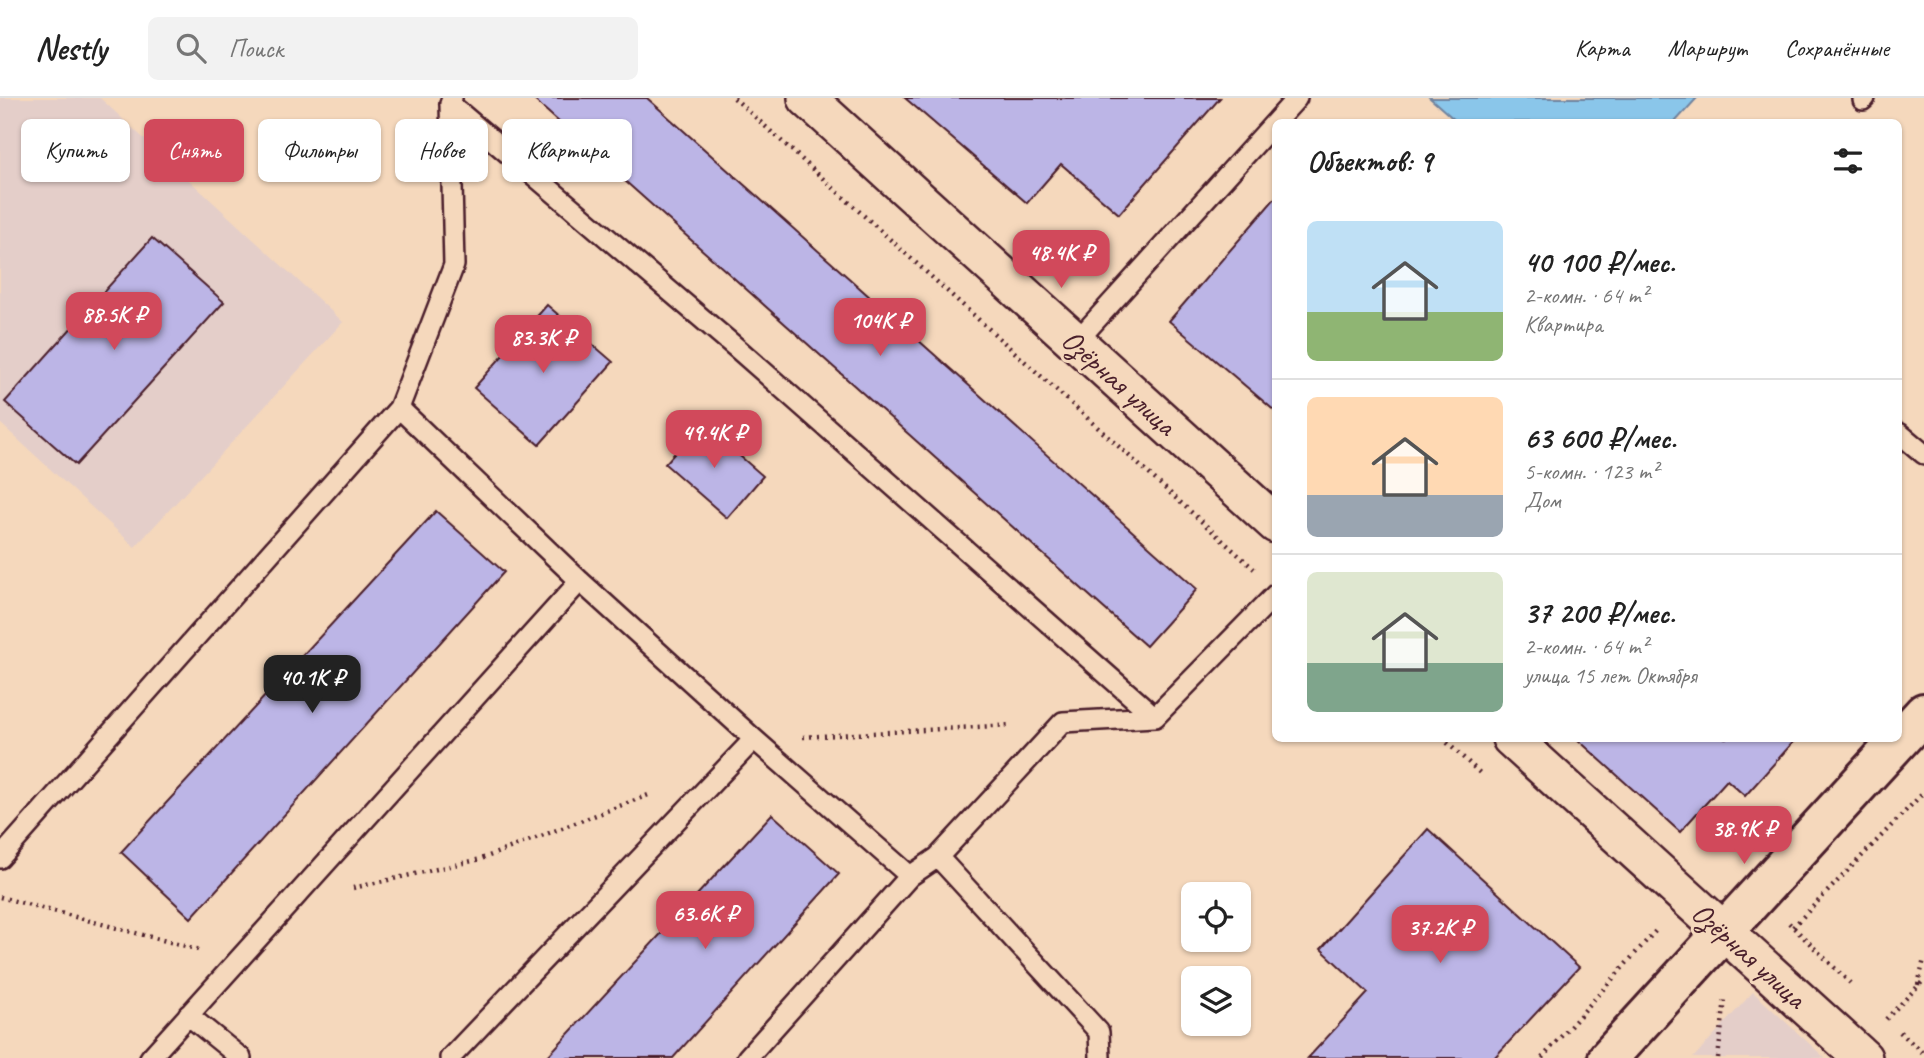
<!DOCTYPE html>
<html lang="ru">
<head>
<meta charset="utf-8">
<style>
	:root { --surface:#fff; --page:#f2f2f2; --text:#222; --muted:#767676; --line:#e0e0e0; --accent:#d1495b }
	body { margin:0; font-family:Caveat,sans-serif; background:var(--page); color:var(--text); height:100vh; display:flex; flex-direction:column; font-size:26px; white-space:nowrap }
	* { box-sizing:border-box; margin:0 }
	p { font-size:23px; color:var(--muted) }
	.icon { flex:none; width:38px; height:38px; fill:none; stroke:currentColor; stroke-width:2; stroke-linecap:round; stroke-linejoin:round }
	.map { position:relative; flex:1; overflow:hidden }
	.sheet { position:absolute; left:1272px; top:21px; width:630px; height:623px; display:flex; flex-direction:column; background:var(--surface); border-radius:10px; box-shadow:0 2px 5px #0004 }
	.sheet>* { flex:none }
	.hud { position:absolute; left:21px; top:21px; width:665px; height:63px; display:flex; gap:14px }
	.buttons { position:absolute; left:1181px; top:784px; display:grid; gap:14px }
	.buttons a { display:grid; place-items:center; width:70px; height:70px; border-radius:10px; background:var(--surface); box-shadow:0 2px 5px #0004; font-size:35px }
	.price { position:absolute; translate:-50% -60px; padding:0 16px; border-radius:14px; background:var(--accent); color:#fff; font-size:23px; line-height:46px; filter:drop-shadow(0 2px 4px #0008) }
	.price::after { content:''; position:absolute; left:50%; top:42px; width:21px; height:16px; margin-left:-10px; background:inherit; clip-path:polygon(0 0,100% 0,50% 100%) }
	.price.active { background:#222; color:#fff }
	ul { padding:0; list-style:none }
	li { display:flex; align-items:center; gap:21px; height:175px; padding:0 35px }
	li+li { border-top:2px solid var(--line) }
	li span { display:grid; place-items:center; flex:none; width:196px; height:140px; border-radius:10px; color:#555 }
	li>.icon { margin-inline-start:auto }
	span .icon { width:84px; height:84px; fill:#fffc; stroke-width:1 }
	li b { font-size:30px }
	h2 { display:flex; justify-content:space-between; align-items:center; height:84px; padding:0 35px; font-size:30px }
	.pill { padding:0 24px; border-radius:10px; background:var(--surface); box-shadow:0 2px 5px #0004; font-size:24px; line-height:63px }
	.pill.active { background:var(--accent); color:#fff }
	header { display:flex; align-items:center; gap:42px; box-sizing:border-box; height:98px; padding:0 35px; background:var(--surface); border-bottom:2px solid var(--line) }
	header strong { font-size:33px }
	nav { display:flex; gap:38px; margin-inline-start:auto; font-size:24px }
	.search { width:490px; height:63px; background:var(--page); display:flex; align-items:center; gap:18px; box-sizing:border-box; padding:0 24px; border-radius:10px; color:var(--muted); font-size:26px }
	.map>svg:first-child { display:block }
	.built { fill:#e4cec9 }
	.water { fill:#8ac6ea; stroke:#70839e; stroke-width:2 }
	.building { fill:#bcb5e6; stroke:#4a1f2b; stroke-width:2 }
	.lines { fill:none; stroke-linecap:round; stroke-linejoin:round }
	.lane-casing { stroke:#4a1f2b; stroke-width:24 }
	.street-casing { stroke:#4a1f2b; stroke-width:42 }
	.secondary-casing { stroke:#4a1f2b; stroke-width:44 }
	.path { stroke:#4a1f2b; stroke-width:4.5; stroke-dasharray:2 5; stroke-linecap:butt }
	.lane { stroke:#f5d8bc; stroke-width:19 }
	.street { stroke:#f5d8bc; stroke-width:37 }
	.secondary { stroke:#f5d8bc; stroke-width:38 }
	.labels { text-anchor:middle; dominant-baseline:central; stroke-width:6; stroke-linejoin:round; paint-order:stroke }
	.street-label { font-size:30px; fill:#4a1f2b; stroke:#f5d8bc }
</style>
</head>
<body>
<header>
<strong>Nestly</strong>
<div class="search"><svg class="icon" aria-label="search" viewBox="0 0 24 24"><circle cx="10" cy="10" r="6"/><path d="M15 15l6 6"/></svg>Поиск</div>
<nav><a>Карта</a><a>Маршрут</a><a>Сохранённые</a></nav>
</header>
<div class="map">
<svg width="1924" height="960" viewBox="0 0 1924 960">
	<rect width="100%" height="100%" fill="#f5d8bc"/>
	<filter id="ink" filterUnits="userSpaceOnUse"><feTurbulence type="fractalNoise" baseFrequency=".0143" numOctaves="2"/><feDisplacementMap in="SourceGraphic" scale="14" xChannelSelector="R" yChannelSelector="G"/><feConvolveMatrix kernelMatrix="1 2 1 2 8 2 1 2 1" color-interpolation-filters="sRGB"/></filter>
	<g filter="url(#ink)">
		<path class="built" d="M 0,0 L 100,0 L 343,224 L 135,449 L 0,325 Z
			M 1753,894 L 1825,960 L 1693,960 Z"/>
		<path class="water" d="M 1430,0 L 1697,0 L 1675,24 L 1457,24 Z"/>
		<path class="building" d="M 532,0 L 647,0 L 1197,491 L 1146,548 Z
			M 905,0 L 1220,0 L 1119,116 L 1061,66 L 1027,105 Z
			M 1276,99 L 1276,314 L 1169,223 Z
			M 152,140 L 224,204 L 76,367 L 5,304 Z
			M 547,207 L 613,264 L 539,347 L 474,290 Z
			M 702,325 L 763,378 L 727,420 L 665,366 Z
			M 436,413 L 504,474 L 191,820 L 121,754 Z
			M 1576,640 L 1797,640 L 1745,698 L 1727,682 L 1680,734 Z
			M 772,716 L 839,776 L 673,960 L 546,960 Z
			M 1428,731 L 1579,869 L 1494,960 L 1308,960 L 1368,895 L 1321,851 Z"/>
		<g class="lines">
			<defs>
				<path id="lane" d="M 452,0 L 450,6 L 739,252 L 1155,619
					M 1863,2 L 1865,0
					M 1076,244 L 1297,0
					M 399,310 L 454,167 L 450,6
					M 1899,335 L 1924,356
					M 938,759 L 1063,624 L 1155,619 L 1276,496
					M 0,760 L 399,310 L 580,483 L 754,641 L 910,778
					M 188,917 L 241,960
					M 150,960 L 580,483
					M 450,960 L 754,641
					M 747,960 L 910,778 L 938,759 L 1099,934 L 1100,960"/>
				<path id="street" d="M 807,0 L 1276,426
					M 1511,640 L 1863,960"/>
				<path id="secondary" d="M 1608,960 L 1924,615"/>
			</defs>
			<use href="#lane" class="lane-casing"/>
			<use href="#street" class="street-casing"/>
			<use href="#secondary" class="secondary-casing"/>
			<path class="path" d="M 734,0 L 1254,471
				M 803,639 L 1011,627
				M 1442,640 L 1481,676
				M 353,790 L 481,761 L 651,696
				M 0,799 L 200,852
				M 1789,825 L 1850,885
				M 1793,829 L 1924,694
				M 1918,887 L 1924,861
				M 1886,921 L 1924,882
				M 1900,934 L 1924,956
				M 1542,960 L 1658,830
				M 1718,960 L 1725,901"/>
			<use href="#lane" class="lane"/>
			<use href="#street" class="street"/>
			<use href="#secondary" class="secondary"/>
		</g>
	</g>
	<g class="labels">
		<g class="street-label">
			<text transform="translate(1119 284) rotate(42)">Озёрная улица</text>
			<text transform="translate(1749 857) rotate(42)">Озёрная улица</text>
		</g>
	</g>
</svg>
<div class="buttons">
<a><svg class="icon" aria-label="locate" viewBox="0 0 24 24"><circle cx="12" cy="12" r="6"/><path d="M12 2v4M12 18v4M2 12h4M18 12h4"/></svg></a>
<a><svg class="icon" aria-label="layers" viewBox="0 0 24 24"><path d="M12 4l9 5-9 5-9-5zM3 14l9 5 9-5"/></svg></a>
</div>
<b class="price" style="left:1061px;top:192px">48.4K ₽</b>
<b class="price" style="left:114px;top:254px">88.5K ₽</b>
<b class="price" style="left:880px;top:260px">104K ₽</b>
<b class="price" style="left:543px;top:277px">83.3K ₽</b>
<b class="price" style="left:714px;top:372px">49.4K ₽</b>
<b class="price active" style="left:312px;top:617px">40.1K ₽</b>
<b class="price" style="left:1744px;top:768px">38.9K ₽</b>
<b class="price" style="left:705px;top:853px">63.6K ₽</b>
<b class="price" style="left:1440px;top:867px">37.2K ₽</b>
<div class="hud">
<a class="pill">Купить</a>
<a class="pill active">Снять</a>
<a class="pill">Фильтры</a>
<a class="pill">Новое</a>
<a class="pill">Квартира</a>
</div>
<section class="sheet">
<h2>Объектов: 9<svg class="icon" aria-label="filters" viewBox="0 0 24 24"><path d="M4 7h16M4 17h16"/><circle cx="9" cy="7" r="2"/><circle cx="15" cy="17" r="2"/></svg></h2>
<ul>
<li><span style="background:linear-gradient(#bfe0f5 65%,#8fb573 0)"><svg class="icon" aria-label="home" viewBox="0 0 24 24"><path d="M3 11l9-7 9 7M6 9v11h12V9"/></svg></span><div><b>40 100 ₽/мес.</b><p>2-комн. · 64 m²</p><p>Квартира</p></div></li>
<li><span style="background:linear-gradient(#ffd9b3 70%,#9aa5b1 0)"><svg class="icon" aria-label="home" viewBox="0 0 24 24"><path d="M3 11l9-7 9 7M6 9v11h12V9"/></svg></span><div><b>63 600 ₽/мес.</b><p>5-комн. · 123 m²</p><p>Дом</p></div></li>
<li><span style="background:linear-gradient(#dfe7d0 65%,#7fa58c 0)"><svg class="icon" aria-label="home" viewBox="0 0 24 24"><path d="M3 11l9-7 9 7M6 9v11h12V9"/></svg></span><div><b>37 200 ₽/мес.</b><p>2-комн. · 64 m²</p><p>улица 15 лет Октября</p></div></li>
</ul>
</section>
</div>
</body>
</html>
